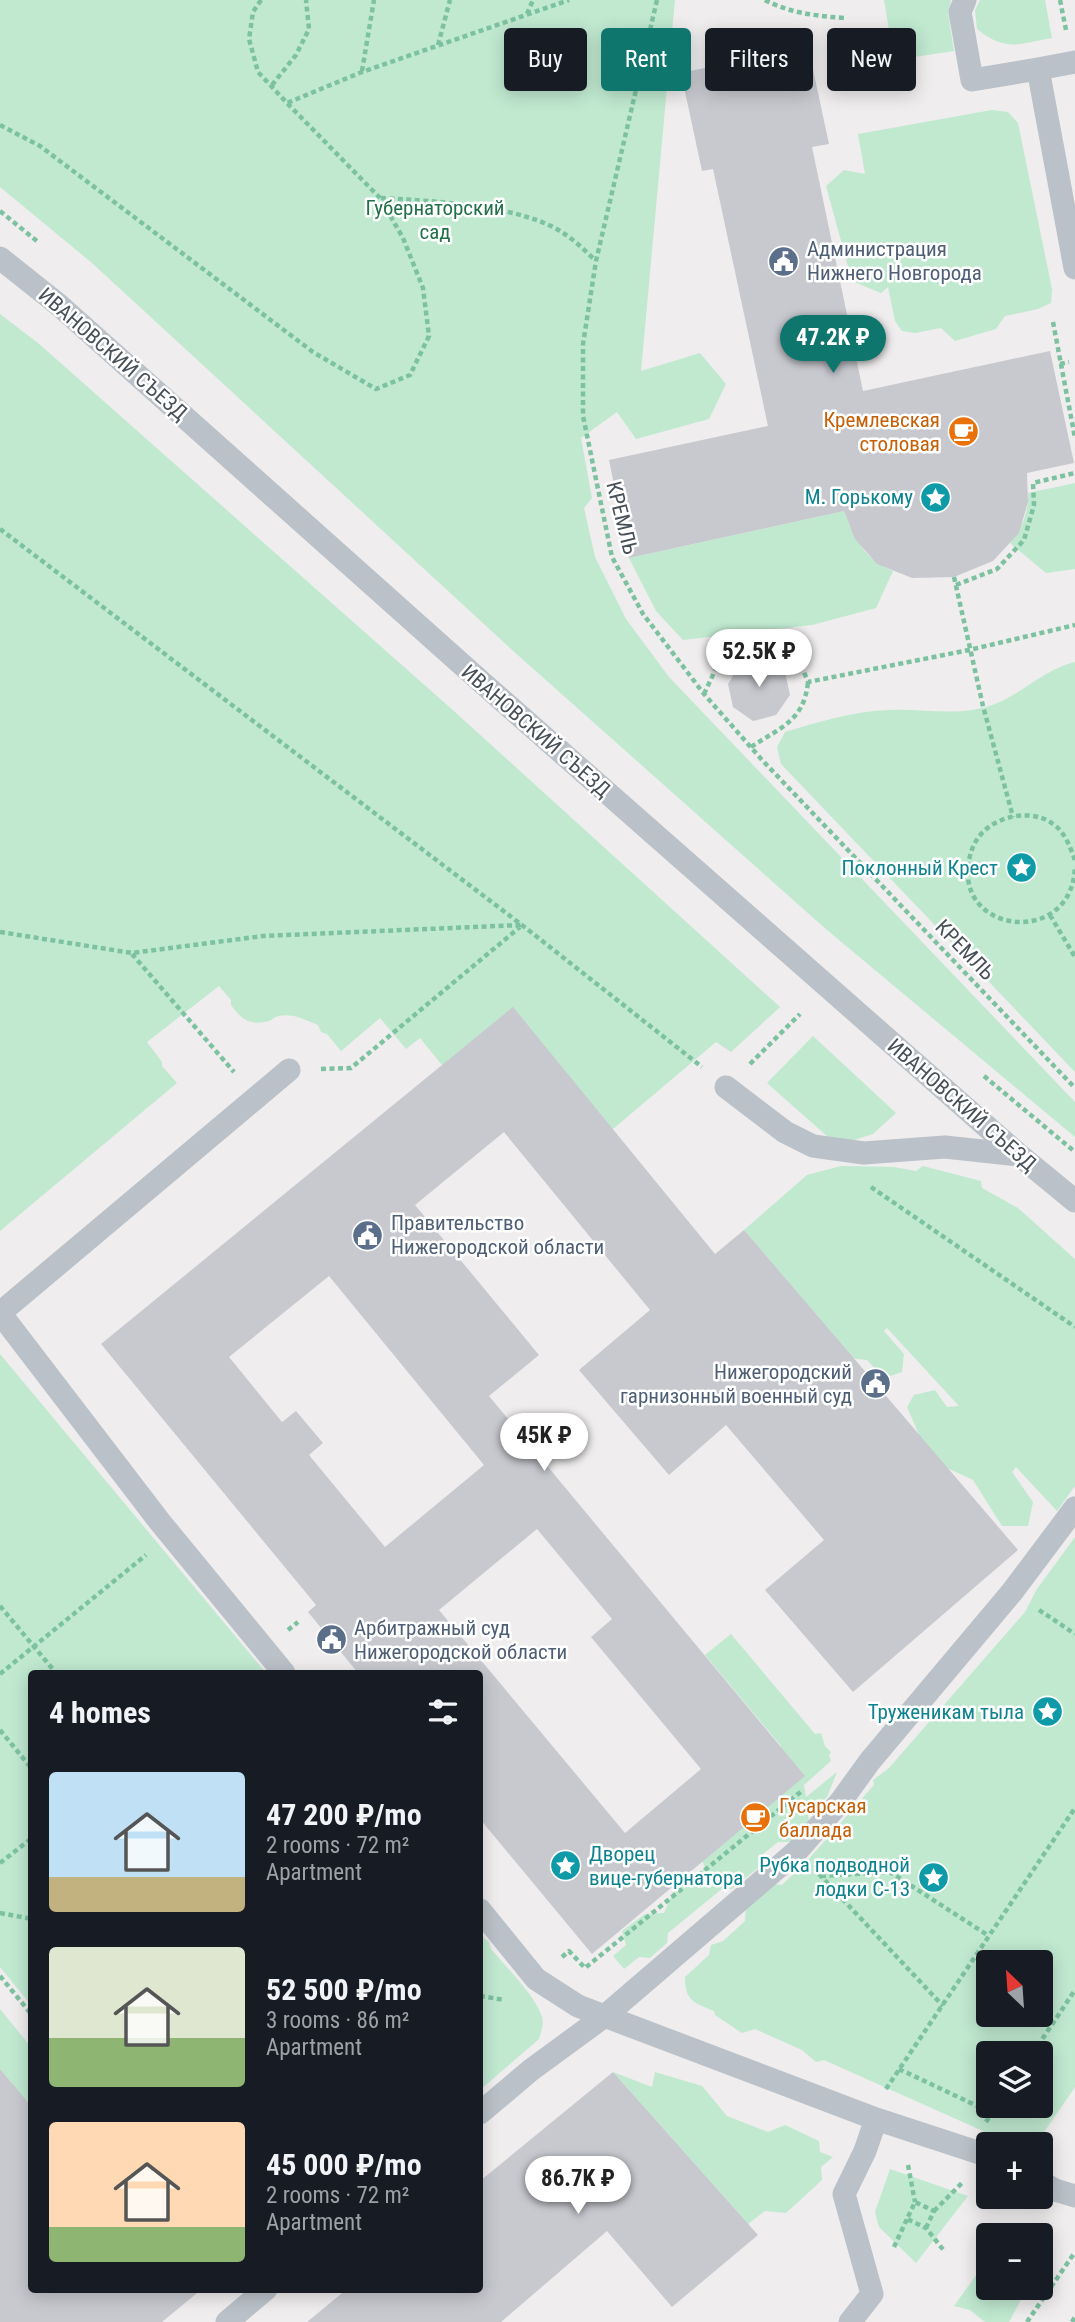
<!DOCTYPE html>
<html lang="en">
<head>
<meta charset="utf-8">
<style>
	:root { --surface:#171b24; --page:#20242c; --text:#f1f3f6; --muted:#9ea1a6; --accent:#0f766e }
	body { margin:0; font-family:"Roboto Condensed",sans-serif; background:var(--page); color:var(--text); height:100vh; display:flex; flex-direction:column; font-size:26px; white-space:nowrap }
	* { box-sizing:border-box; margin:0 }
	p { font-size:23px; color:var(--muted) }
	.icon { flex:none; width:38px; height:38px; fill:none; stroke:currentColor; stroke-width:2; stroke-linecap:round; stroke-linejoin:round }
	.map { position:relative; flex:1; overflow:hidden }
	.drawer { position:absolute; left:28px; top:1670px; width:455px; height:623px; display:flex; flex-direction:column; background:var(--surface); border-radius:7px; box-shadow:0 4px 18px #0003 }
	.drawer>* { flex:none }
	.top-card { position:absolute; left:504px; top:28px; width:466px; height:63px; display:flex; gap:14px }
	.needle { width:46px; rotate:335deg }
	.fabs { position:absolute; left:976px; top:1950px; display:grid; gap:14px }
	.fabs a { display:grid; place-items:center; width:77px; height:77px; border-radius:7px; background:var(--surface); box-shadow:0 4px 18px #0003; font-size:35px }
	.price { position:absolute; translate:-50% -60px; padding:0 16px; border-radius:24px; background:#fff; color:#222; font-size:23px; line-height:46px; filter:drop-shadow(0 2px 4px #0008) }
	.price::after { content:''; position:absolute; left:50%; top:42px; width:21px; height:16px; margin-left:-10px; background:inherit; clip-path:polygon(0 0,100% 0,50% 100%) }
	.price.selected { background:var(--accent); color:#fff }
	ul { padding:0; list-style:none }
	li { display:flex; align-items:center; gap:21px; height:175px; padding:0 21px }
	li span { display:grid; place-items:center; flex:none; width:196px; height:140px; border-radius:7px; color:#555 }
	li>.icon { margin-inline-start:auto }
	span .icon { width:84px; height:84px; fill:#fffc; stroke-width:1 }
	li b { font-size:30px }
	h2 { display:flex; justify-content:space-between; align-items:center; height:84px; padding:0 21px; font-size:30px }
	.chip { padding:0 24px; border-radius:7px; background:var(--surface); box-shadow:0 4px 18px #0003; font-size:24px; line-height:63px }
	.chip.selected { background:var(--accent); color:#fff }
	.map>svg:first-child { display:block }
	.green { fill:#c0e9d0; fill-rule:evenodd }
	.building { fill:#c8c9cf; fill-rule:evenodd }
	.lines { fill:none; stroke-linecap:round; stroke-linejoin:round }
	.path { stroke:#7cc2a0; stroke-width:4.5; stroke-dasharray:5 3.5; stroke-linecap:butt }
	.service { stroke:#bac1c8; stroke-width:23 }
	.labels { text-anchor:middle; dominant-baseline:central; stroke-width:5; stroke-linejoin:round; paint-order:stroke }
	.park-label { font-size:21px; fill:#217049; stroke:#fff }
	.service-label { font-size:21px; fill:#4e5e75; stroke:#fff; text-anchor:start }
	.street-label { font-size:21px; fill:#485058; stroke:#fff }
	.food-label { font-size:21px; fill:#c56008; stroke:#fff; text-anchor:end }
	.culture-label { font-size:21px; fill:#0d838f; stroke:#fff; text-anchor:end }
</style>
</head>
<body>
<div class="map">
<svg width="1075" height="2322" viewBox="0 0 1075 2322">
	<rect width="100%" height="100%" fill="#efeded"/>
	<path class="green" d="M 0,0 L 675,0 L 641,371 L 700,353 L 726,384 L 709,419 L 636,439 L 617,412 L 581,438 L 592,498 L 584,508 L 595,557 L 626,619 L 669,677 L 1075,1102 L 1075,1137 L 827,930 L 511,649 L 92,263 L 0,187 Z
		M 884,0 L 951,0 L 948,13 L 954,51 L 894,60 Z
		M 980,0 L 1045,0 L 1052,38 C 1019,44 1005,52 977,29 L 975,10 Z
		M 992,110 L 1008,112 L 1018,123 L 1052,289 L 1051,303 L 1038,309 L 1005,316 L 996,329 L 955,341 L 941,328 L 915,333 L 902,331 L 895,321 L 888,287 L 881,293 L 852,281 L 826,186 L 844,170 L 865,174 L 858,134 Z
		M 0,314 L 38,343 L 455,712 L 780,1007 L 731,1052 L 716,1042 L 613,1129 L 442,1065 L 420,1038 L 406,1049 L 380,1018 L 341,1051 L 327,1034 L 321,1032 L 318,1025 C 306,1020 293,1013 279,1016 C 273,1017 274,1019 269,1021 C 250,1026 242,1020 231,1005 L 231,1000 L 219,986 L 147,1042 L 162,1062 L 162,1066 L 177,1083 L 0,1231 Z
		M 1075,483 L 1075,569 L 1046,573 L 1010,543 C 1022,530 1029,511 1028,493 Z
		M 844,511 C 855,539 864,559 893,571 L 876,608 L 812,625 L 683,640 L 656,611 L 629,558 Z
		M 1075,662 L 1075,1072 L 781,764 L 777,747 L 785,732 C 818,722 854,711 889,710 C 926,708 958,718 995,704 C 1023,693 1045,669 1075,662 Z
		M 813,1036 L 896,1113 L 873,1134 L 851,1141 L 828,1137 L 767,1083 Z
		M 841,1166 L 894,1167 L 916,1171 L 923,1166 L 981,1181 L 982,1188 L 1018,1208 L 1075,1259 L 1075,1486 L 1057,1511 L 1016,1467 L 1012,1472 L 1033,1502 L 1028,1526 L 1002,1526 L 973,1480 L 930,1460 L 907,1407 L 914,1395 L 935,1390 L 947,1407 L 959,1406 L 887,1328 L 884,1331 L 904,1354 L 902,1372 L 884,1378 L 867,1360 L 841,1357 L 806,1303 L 744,1230 L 807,1175 Z
		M 0,1354 L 266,1673 L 32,1673 L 31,2005 L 0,1967 Z
		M 1075,1537 L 1075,2087 L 1036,2144 L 1012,2144 L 824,2060 L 816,2062 L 802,2050 L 755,2029 L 742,2033 L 715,2015 L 714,2011 C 694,2002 685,2002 685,1977 L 709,1955 L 711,1945 L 723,1941 L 745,1921 L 746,1907 L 772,1884 L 782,1885 L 807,1861 L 874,1785 L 873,1780 L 889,1768 L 1025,1612 L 1037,1589 ZM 989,1962 L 1041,1962 L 1041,2014 L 989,2014 ZM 989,2053 L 1041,2053 L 1041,2105 L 989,2105 Z
		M 731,1634 L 815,1734 L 821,1733 L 825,1746 L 831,1752 L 829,1755 L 831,1761 L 804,1785 L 806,1797 L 837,1772 L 827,1797 L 808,1815 L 810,1827 L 796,1842 L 778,1842 L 763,1854 L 758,1868 L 732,1889 L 723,1888 L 668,1933 L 667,1943 L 650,1958 L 639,1957 L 624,1969 L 613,1956 L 626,1945 L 622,1931 L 645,1914 L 664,1913 L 674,1890 L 705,1868 L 695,1843 L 733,1817 L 766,1813 L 781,1746 L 705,1655 Z
		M 480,1935 L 489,1942 L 491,1949 C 506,1967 535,1995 542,2017 C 544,2025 541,2031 539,2039 L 480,2090 Z
		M 0,2009 L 31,2047 L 31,2107 L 0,2069 Z
		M 613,2072 L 652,2087 L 655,2072 L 702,2086 L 727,2116 L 768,2132 L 785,2125 L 819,2141 L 820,2152 L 833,2157 L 821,2167 L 822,2180 L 786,2213 L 765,2211 L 748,2224 Z
		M 890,2169 L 968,2196 L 916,2263 L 879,2227 L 875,2212 Z
		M 989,2257 L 989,2287 L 1028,2287 L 1009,2322 L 985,2322 L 970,2310 L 954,2306 Z"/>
	<path class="building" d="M 808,46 L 829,144 L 812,147 L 863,391 L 1050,351 L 1074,463 L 1027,473 L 1028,502 L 1019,533 L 993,561 L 954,577 L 912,578 L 877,564 L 855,539 L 844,511 L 629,558 L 609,460 L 768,426 L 713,169 L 702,171 L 681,73 Z
		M 765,658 L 785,672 L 790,695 L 776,715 L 753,721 L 733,707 L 728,684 L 741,663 Z
		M 513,1007 L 715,1254 L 744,1230 L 1018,1550 L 853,1692 L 765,1590 L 824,1540 L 726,1425 L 669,1475 L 579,1370 L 650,1310 L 504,1132 L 415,1205 L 539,1355 L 489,1396 L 805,1776 L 592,1954 L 480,1819 L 480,1673 L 358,1673 L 308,1612 L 316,1605 L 101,1344 ZM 329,1276 L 484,1465 L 385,1547 L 309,1455 L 323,1443 L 296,1411 L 282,1422 L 229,1357 ZM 537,1529 L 612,1619 L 591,1637 L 701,1769 L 625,1833 L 439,1610 Z
		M 0,2069 L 32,2107 L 32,2289 L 202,2289 L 162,2322 L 0,2322 Z
		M 613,2072 L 758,2235 L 672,2307 L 607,2231 L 501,2322 L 307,2322 L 347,2289 L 480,2289 L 480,2181 Z"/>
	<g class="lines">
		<path class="path" d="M 261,0 L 253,12 L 249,39 L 258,72 L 287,103 L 362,72 L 569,0
			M 657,0 L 596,261 L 583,344 L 583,416 L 612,557 L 643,614 L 704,694 L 763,761 L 1075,1088
			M 765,0 C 790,13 816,16 844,18
			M 1060,0 L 1066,30
			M 527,14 L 533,0
			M 438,45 L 450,0
			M 362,71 L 374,0
			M 272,85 L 296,55 L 309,29 L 306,0
			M 0,125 L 40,146 L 313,352 L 376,389 L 410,375 L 429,336 L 423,288 L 403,238 L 380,198 L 287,103
			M 381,198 C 431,201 526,205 566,235 C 577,242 586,252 595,260
			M 0,211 L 38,242
			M 1053,322 L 1075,438
			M 1060,364 L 1069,362
			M 0,529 L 522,925 L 702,1067
			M 954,577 L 983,706 L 1013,817
			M 956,585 L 997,569 L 1024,540 L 1034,505 L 1033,483 L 1075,473
			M 704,694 L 720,660 L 755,647 L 798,657 L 808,682 L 969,650 L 1075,625
			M 751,747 C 781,727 804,721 808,682
			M 1075,860 C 1070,847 1065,832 1053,824 C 1033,809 1001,815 984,831 C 973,842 969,854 968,870 C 964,935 1073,945 1075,866
			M 1050,915 L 1075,957
			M 0,932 L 132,953 L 263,936 L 521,925
			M 132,954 L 234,1072
			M 750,1064 L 800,1014
			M 321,1069 L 351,1068 L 520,927
			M 984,1076 L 1075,1152
			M 871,1187 L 1075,1327
			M 0,1606 L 56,1673
			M 1039,1610 L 1075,1634
			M 288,1630 L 298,1622
			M 0,1674 L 146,1555
			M 0,1730 L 32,1769
			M 0,1863 L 32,1838
			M 819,1874 L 943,2006
			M 821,1876 L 890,1872 L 989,1936
			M 0,1913 L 32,1919
			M 562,1957 L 569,1951 L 585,1968 L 803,1790
			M 0,1976 L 32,2015
			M 480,1996 L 505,2000
			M 1033,2053 L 1075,1990
			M 899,2069 L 992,2113
			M 886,2089 L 1075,1808
			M 986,2122 L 997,2105
			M 908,2165 L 915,2202
			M 934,2211 L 963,2182
			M 926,2228 L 934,2211 L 915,2202 L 907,2219 L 926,2228 L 945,2252
			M 894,2247 L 907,2219
			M 1027,2322 L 1075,2252
			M 1072,2322 L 1075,2317"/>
		<path class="service" d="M 965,0 L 960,12 L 972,80 L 1038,69
			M 1075,62 L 1038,69 L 1075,268
			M 0,258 L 59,305 L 486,686 L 1019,1155 L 1075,1201
			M 726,1087 L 785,1132 L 813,1146 L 864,1153 L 945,1147 L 1019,1155
			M 0,1313 L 160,1522 L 284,1673
			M 0,1313 L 289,1070
			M 480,1910 L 536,1979 L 578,2006 L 876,2119 L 989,2156
			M 480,2113 L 531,2070 L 606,2015 L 797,1851 L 841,1801 L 870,1761 L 1012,1592 L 1075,1508
			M 1041,2182 L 1055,2190 L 1075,2196
			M 227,2322 L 266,2289
			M 850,2322 L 872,2294 L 844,2194 L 865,2151 L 876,2119"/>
	</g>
	<defs>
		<symbol id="civic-disc" viewBox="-11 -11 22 22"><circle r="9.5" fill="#5c6f8a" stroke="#fff"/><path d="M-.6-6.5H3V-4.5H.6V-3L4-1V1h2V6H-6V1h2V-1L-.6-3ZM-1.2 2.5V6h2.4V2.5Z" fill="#fff"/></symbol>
		<symbol id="cafe-disc" viewBox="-11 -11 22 22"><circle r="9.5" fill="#e8710a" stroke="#fff"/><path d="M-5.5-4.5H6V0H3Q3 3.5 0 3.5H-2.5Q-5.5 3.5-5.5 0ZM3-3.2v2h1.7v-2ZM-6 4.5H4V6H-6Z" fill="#fff"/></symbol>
		<symbol id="sight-disc" viewBox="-11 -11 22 22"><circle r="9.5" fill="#0f9aa8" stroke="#fff"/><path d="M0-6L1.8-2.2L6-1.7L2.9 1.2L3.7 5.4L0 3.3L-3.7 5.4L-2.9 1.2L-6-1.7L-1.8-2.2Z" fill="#fff"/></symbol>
	</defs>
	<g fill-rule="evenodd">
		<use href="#civic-disc" x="766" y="244" width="35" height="35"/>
		<use href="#cafe-disc" x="946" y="414" width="35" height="35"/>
		<use href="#sight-disc" x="918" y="480" width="35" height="35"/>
		<use href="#sight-disc" x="1004" y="850" width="35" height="35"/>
		<use href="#civic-disc" x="350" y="1218" width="35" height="35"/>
		<use href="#civic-disc" x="858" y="1366" width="35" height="35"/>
		<use href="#civic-disc" x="314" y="1622" width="35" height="35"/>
		<use href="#sight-disc" x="1030" y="1694" width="35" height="35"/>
		<use href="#cafe-disc" x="738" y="1800" width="35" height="35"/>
		<use href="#sight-disc" x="548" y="1848" width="35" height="35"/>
		<use href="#sight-disc" x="916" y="1860" width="35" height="35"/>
	</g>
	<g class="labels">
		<g class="park-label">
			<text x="435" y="208">Губернаторский<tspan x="435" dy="24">сад</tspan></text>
		</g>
		<g class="service-label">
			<text x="807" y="249">Администрация<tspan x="807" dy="24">Нижнего Новгорода</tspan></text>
			<text x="391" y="1223">Правительство<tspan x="391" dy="24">Нижегородской области</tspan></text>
			<text x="852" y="1372" text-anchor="end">Нижегородский<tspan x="852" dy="24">гарнизонный военный суд</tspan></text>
			<text x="354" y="1628">Арбитражный суд<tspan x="354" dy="24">Нижегородской области</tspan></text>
		</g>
		<g class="street-label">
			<text transform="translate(113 354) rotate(41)">ИВАНОВСКИЙ СЪЕЗД</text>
			<text transform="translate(622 518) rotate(76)">КРЕМЛЬ</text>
			<text transform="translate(536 731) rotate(41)">ИВАНОВСКИЙ СЪЕЗД</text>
			<text transform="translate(965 950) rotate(46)">КРЕМЛЬ</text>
			<text transform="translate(962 1105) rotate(41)">ИВАНОВСКИЙ СЪЕЗД</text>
		</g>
		<g class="food-label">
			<text x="940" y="420">Кремлевская<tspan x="940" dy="24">столовая</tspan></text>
			<text x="779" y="1806" text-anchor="start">Гусарская<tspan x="779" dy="24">баллада</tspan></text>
		</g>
		<g class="culture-label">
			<text x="913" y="497">М. Горькому</text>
			<text x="998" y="868">Поклонный Крест</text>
			<text x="1024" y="1712">Труженикам тыла</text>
			<text x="589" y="1854" text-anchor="start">Дворец<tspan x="589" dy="24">вице-губернатора</tspan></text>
			<text x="910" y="1865">Рубка подводной<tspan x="910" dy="24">лодки С-13</tspan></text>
		</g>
	</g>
</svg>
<div class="fabs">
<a><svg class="needle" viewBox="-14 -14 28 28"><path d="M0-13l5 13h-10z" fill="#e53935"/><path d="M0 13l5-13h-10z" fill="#9ea1a6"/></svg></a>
<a><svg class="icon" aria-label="layers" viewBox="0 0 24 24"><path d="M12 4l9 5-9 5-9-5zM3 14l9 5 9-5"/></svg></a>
<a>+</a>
<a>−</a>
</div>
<b class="price selected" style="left:833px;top:375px">47.2K ₽</b>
<b class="price" style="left:759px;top:689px">52.5K ₽</b>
<b class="price" style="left:544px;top:1473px">45K ₽</b>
<b class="price" style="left:578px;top:2216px">86.7K ₽</b>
<div class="top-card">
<a class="chip">Buy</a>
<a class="chip selected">Rent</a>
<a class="chip">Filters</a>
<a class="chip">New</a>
</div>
<section class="drawer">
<h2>4 homes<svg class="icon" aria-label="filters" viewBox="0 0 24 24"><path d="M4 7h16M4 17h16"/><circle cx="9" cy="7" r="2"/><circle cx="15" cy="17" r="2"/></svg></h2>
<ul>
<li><span style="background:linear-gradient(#bfe0f5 75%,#c2b280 0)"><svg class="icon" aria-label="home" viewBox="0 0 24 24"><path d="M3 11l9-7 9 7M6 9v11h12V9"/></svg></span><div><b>47 200 ₽/mo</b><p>2 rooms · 72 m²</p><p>Apartment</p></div></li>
<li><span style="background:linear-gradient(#dfe7d0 65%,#8fb573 0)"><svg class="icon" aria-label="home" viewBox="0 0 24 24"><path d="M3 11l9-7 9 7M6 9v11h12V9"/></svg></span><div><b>52 500 ₽/mo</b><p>3 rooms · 86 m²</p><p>Apartment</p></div></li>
<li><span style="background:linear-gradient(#ffd9b3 75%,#8fb573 0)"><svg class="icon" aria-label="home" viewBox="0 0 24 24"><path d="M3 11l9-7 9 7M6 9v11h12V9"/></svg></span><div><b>45 000 ₽/mo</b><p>2 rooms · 72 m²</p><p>Apartment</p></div></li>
</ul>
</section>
</div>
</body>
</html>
